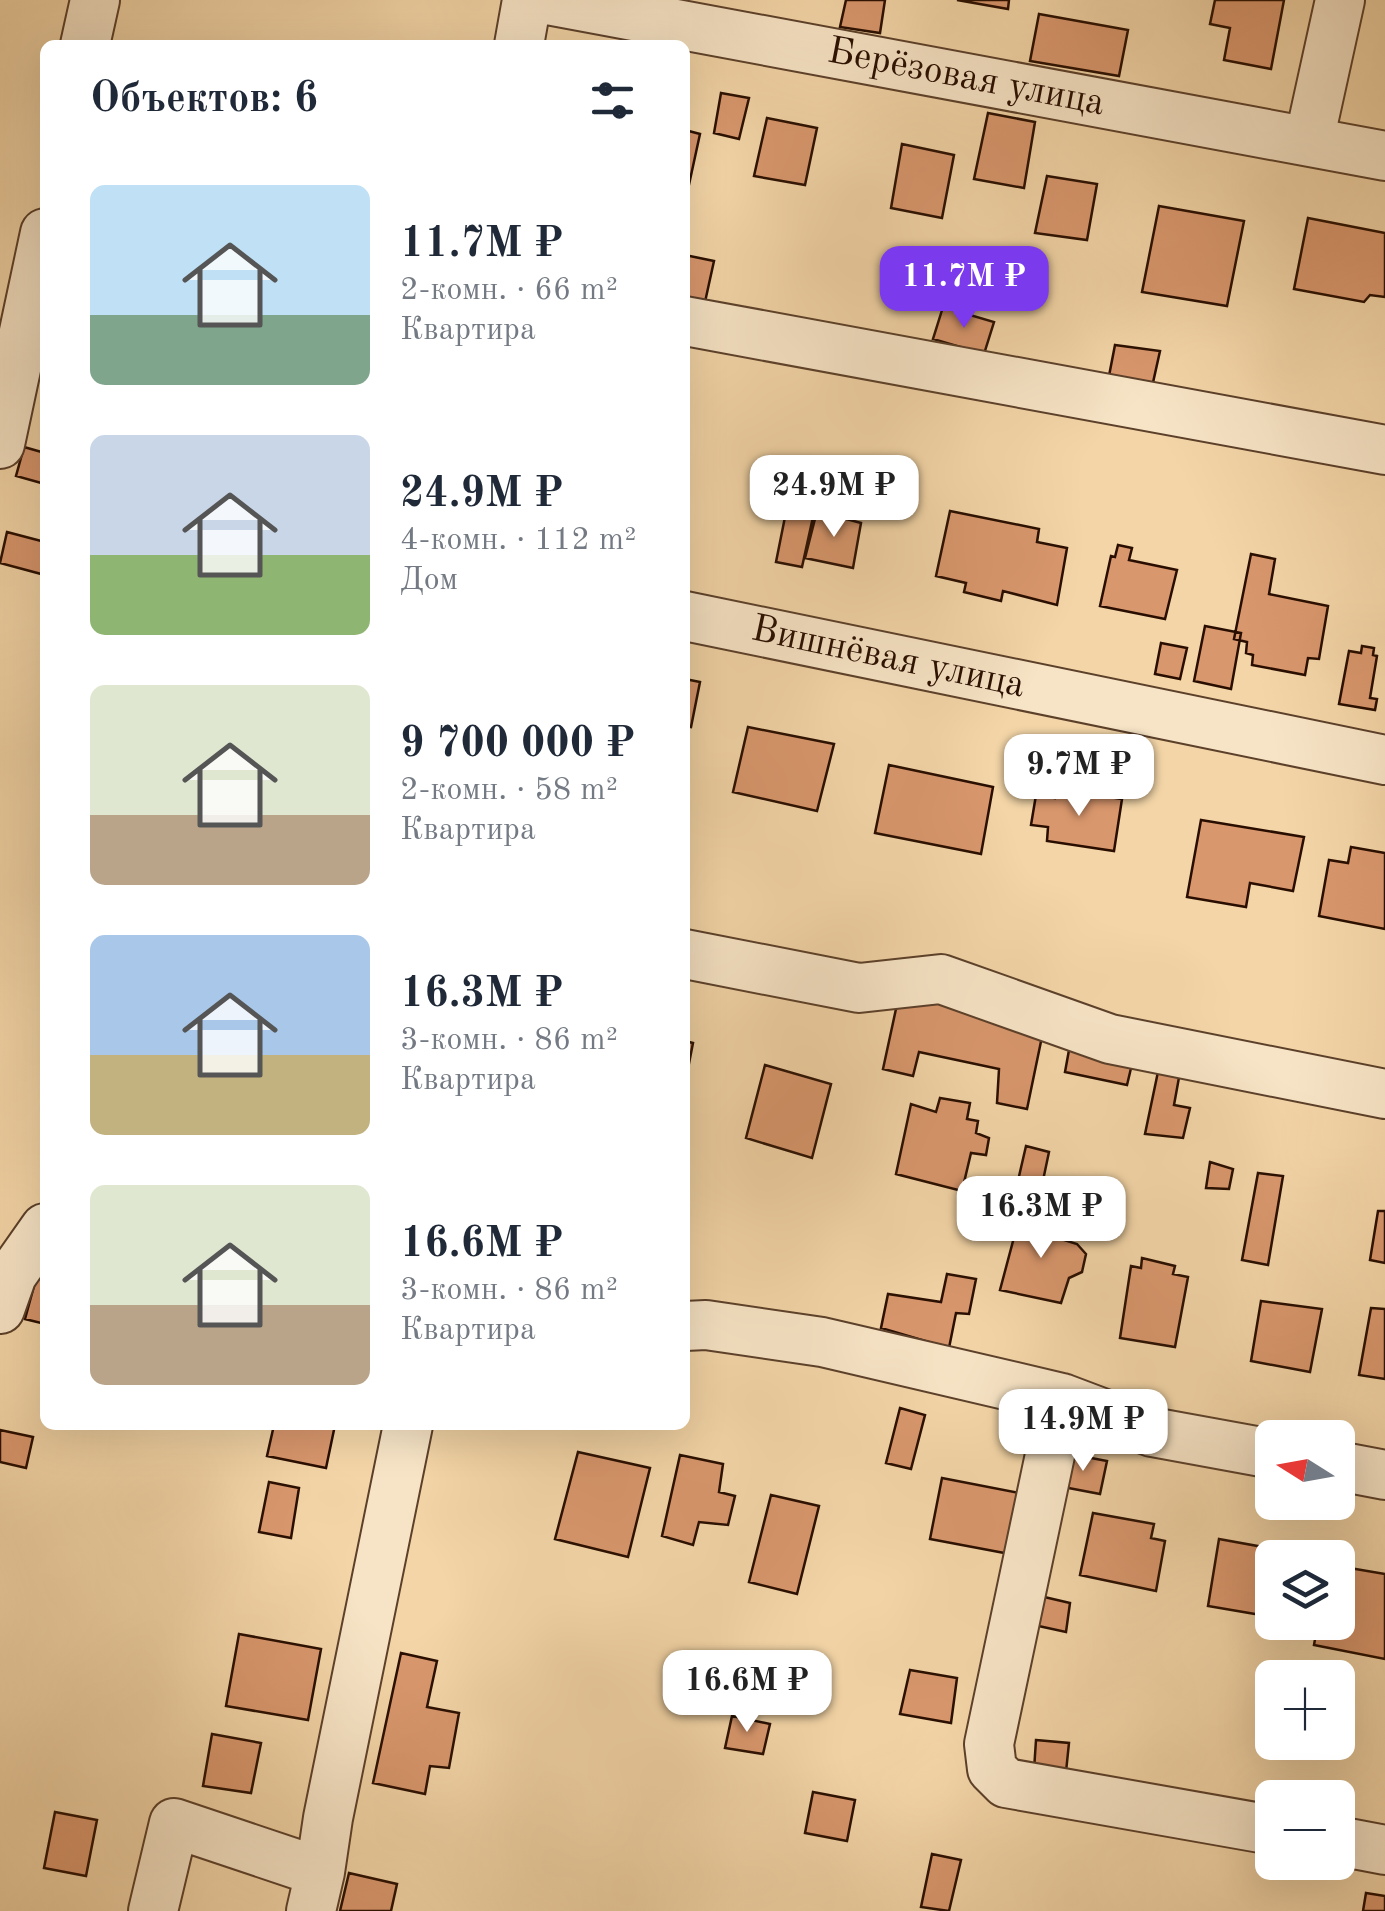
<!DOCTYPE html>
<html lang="ru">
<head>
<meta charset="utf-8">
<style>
	:root { --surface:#fff; --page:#f6f6f7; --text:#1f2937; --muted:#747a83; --accent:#7c3aed }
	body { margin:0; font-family:"Old Standard TT",serif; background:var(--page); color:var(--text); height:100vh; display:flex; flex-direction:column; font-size:38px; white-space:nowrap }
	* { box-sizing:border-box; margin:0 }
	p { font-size:32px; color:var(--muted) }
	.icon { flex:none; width:55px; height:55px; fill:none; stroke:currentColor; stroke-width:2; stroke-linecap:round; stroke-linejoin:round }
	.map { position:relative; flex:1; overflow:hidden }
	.panel { position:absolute; left:40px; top:40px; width:650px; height:1390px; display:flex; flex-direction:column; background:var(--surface); border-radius:15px; box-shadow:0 10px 40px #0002 }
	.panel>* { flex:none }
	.needle { width:65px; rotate:281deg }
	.tools { position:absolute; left:1255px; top:1420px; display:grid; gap:20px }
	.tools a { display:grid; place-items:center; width:100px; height:100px; border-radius:15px; background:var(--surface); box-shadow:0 10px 40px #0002; font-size:50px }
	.price { position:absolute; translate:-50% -85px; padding:0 22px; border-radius:20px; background:#fff; color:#222; font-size:32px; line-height:65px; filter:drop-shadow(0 2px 5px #0008) }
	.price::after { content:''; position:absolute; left:50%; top:60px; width:30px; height:22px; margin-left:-15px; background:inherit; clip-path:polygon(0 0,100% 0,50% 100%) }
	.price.active { background:var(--accent); color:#fff }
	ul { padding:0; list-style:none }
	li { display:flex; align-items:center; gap:30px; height:250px; padding:0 50px }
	li span { display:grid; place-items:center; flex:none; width:280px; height:200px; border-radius:15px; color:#555 }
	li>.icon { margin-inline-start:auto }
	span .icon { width:120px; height:120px; fill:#fffc; stroke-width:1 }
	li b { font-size:42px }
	h2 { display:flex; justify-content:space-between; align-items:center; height:120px; padding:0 50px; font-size:42px }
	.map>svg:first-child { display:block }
	.building { fill:#d9976d; stroke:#290e00; stroke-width:2.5 }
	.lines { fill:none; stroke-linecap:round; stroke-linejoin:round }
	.minor-casing { stroke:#5c402a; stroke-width:52 }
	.minor { stroke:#f7e4c6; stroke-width:48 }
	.labels { text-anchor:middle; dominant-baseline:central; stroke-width:8; stroke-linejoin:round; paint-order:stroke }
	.street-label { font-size:38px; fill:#290e00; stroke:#f7e4c6 }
</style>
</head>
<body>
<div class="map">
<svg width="1385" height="1911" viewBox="0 0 1385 1911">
	<rect width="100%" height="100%" fill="#f3d5a7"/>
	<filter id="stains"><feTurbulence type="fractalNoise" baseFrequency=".002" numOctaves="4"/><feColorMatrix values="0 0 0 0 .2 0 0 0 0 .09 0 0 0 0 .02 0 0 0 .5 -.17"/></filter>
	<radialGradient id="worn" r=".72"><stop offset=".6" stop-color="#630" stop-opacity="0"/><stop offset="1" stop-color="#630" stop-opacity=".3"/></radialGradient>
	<path class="building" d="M 846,0 L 885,0 L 880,33 L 840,27 Z
		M 957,0 L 1009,0 L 1008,9 Z
		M 1215,0 L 1284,0 L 1271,69 L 1224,60 L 1230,28 L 1210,24 Z
		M 1039,14 L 1128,30 L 1119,76 L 1030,61 Z
		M 721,93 L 749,98 L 739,139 L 714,133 Z
		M 988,113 L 1035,122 L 1024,188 L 974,179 Z
		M 767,118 L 817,128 L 805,185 L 754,176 Z
		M 685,130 L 700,134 L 685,203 Z
		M 902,144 L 954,155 L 942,218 L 891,208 Z
		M 1047,176 L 1097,184 L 1087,240 L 1035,233 Z
		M 1159,206 L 1244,221 L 1227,306 L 1142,292 Z
		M 1308,218 L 1385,233 L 1385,297 L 1370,295 L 1364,302 L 1294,289 Z
		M 685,255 L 714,261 L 705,302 L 685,297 Z
		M 943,307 L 994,322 L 984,354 L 933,339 Z
		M 1115,345 L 1160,351 L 1152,387 L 1108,381 Z
		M 24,447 L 45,453 L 45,484 L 16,476 Z
		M 817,511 L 861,523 L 853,568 L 805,558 Z
		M 950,511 L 1039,529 L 1037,542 L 1067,548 L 1057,605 L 1003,591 L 1001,601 L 964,592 L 966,583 L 936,576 Z
		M 786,512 L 813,517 L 802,567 L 776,562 Z
		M 7,532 L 45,542 L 45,575 L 0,563 Z
		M 1118,545 L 1132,548 L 1129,560 L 1177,570 L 1165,619 L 1100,606 L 1111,556 L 1115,557 Z
		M 1251,554 L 1275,559 L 1269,594 L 1328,606 L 1319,659 L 1308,658 L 1305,675 L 1252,665 L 1253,655 L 1246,653 L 1247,642 L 1234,639 Z
		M 1205,626 L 1241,633 L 1231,689 L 1194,681 Z
		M 1161,643 L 1187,648 L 1180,679 L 1155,674 Z
		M 1362,646 L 1374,648 L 1373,655 L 1377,656 L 1370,698 L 1377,699 L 1375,710 L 1339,704 L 1349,651 L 1361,653 Z
		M 685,679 L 700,682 L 691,727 L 685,726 Z
		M 748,727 L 834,744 L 817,811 L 733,792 Z
		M 889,765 L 993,787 L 981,854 L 875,833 Z
		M 1057,789 L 1122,799 L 1114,851 L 1047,841 L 1048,827 L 1031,825 L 1036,795 L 1055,798 Z
		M 1201,820 L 1304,837 L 1293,891 L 1250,883 L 1246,907 L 1187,897 Z
		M 1351,847 L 1385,853 L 1385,929 L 1319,916 L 1329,860 L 1348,863 Z
		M 899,995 L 1044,1027 L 1027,1109 L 997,1103 L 999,1069 L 919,1052 L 913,1076 L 883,1069 Z
		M 685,1041 L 693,1043 L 685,1084 Z
		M 1069,1050 L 1132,1064 L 1127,1085 L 1065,1072 Z
		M 765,1065 L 831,1084 L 812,1158 L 746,1138 Z
		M 1159,1067 L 1180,1072 L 1174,1105 L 1190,1108 L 1183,1138 L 1145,1134 Z
		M 940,1098 L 970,1103 L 967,1119 L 978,1121 L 976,1133 L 989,1138 L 986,1155 L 971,1153 L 962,1191 L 896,1174 L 911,1104 L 936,1112 Z
		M 1026,1146 L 1049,1152 L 1041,1190 L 1017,1185 Z
		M 1210,1162 L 1233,1169 L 1229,1189 L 1206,1188 Z
		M 1258,1173 L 1283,1176 L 1268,1265 L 1242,1260 Z
		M 1021,1211 L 1053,1219 L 1048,1235 L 1077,1244 L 1086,1254 L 1082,1272 L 1069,1278 L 1061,1303 L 1000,1290 Z
		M 1378,1211 L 1385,1211 L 1385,1263 L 1370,1260 Z
		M 1142,1258 L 1175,1266 L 1173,1274 L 1188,1277 L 1175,1347 L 1120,1338 L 1131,1266 L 1141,1268 Z
		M 947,1274 L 976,1279 L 969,1314 L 956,1313 L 949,1348 L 881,1328 L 888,1294 L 941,1302 Z
		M 37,1275 L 45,1277 L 45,1324 L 25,1319 Z
		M 1261,1301 L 1322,1309 L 1310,1372 L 1251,1361 Z
		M 1371,1308 L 1385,1309 L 1385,1379 L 1359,1375 Z
		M 900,1408 L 925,1415 L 911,1469 L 886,1463 Z
		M 274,1425 L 335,1425 L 326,1468 L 267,1456 Z
		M 0,1430 L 33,1437 L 26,1468 L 0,1462 Z
		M 578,1452 L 650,1468 L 628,1557 L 555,1539 Z
		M 1065,1453 L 1107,1461 L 1100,1494 L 1058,1486 Z
		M 680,1455 L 723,1464 L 719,1492 L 735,1496 L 728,1525 L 699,1522 L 693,1545 L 662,1536 Z
		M 942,1478 L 1029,1495 L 1015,1555 L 930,1539 Z
		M 269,1482 L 299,1488 L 291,1538 L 259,1532 Z
		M 771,1495 L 819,1506 L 797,1594 L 749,1582 Z
		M 1093,1513 L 1154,1524 L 1151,1538 L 1165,1541 L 1156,1591 L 1080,1575 Z
		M 1219,1539 L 1274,1549 L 1261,1615 L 1208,1606 Z
		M 1338,1566 L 1385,1574 L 1385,1659 L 1314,1645 L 1318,1622 L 1338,1622 Z
		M 1040,1596 L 1070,1603 L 1066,1632 L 1034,1625 Z
		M 239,1634 L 321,1649 L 308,1720 L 226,1706 Z
		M 401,1653 L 437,1661 L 427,1707 L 459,1713 L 449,1768 L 430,1766 L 425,1794 L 373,1783 Z
		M 910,1670 L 957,1678 L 951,1723 L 900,1714 Z
		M 732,1716 L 770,1724 L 763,1754 L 725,1748 Z
		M 212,1734 L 261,1743 L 251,1793 L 203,1786 Z
		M 1036,1740 L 1069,1743 L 1066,1772 L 1034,1770 Z
		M 813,1792 L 855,1800 L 847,1841 L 805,1833 Z
		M 55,1812 L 97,1820 L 86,1876 L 44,1868 Z
		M 932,1854 L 961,1860 L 949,1911 L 921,1907 Z
		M 349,1873 L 397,1884 L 391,1911 L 340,1911 Z
		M 1366,1893 L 1385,1896 L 1385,1911 L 1363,1911 Z"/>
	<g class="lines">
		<defs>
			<path id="minor" d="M 547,0 L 1385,156
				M 85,45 L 95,0
				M 519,45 L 527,0
				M 1309,141 L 1340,0
				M 685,321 L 1385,450
				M 0,444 L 45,233
				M 685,616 L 1385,760
				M 685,954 L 859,988 L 941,979 L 1110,1039 L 1385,1094
				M 0,1309 L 12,1275 L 45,1228
				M 685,1326 L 706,1325 L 822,1342 L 1062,1398 L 1152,1432 L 1272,1454
				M 1062,1398 L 989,1744 L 992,1769 L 1006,1783 L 1272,1830
				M 1338,1466 L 1385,1475
				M 1338,1841 L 1385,1850
				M 153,1911 L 174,1823 L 320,1872
				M 311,1911 L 320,1872 L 328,1818 L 408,1425"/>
		</defs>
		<use href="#minor" class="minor-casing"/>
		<use href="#minor" class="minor"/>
	</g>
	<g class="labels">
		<g class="street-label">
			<text transform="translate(966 78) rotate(11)">Берёзовая улица</text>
			<text transform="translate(888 658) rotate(12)">Вишнёвая улица</text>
		</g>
	</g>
	<rect width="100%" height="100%" filter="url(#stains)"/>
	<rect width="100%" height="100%" fill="url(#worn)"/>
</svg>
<div class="tools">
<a><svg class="needle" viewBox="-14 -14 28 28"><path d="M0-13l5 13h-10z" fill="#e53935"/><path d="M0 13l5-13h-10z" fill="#747a83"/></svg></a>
<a><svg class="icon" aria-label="layers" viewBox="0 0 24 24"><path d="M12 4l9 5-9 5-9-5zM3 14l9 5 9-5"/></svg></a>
<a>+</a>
<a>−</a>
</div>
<b class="price active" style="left:964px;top:331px">11.7M ₽</b>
<b class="price" style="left:834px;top:540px">24.9M ₽</b>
<b class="price" style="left:1079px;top:819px">9.7M ₽</b>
<b class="price" style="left:1041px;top:1261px">16.3M ₽</b>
<b class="price" style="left:1083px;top:1474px">14.9M ₽</b>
<b class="price" style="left:747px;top:1735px">16.6M ₽</b>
<section class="panel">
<h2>Объектов: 6<svg class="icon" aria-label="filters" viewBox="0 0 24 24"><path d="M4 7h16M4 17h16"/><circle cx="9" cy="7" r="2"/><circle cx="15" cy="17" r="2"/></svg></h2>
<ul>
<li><span style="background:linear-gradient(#bfe0f5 65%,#7fa58c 0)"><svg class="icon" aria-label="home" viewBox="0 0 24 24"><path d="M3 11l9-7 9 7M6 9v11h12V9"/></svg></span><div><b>11.7M ₽</b><p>2-комн. · 66 m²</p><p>Квартира</p></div></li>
<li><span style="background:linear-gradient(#c9d6e8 60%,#8fb573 0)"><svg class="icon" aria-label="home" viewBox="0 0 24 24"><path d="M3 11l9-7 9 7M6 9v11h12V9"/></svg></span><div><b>24.9M ₽</b><p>4-комн. · 112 m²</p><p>Дом</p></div></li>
<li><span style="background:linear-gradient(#dfe7d0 65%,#b9a48a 0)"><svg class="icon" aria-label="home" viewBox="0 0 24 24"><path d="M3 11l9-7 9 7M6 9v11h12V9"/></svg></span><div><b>9 700 000 ₽</b><p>2-комн. · 58 m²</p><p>Квартира</p></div></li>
<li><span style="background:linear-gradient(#a9c7e8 60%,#c2b280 0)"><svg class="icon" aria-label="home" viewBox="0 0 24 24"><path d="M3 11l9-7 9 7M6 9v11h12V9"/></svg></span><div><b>16.3M ₽</b><p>3-комн. · 86 m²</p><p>Квартира</p></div></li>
<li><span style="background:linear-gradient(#dfe7d0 60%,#b9a48a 0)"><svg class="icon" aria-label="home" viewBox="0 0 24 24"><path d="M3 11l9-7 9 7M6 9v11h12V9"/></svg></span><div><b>16.6M ₽</b><p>3-комн. · 86 m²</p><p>Квартира</p></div></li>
</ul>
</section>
</div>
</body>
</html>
